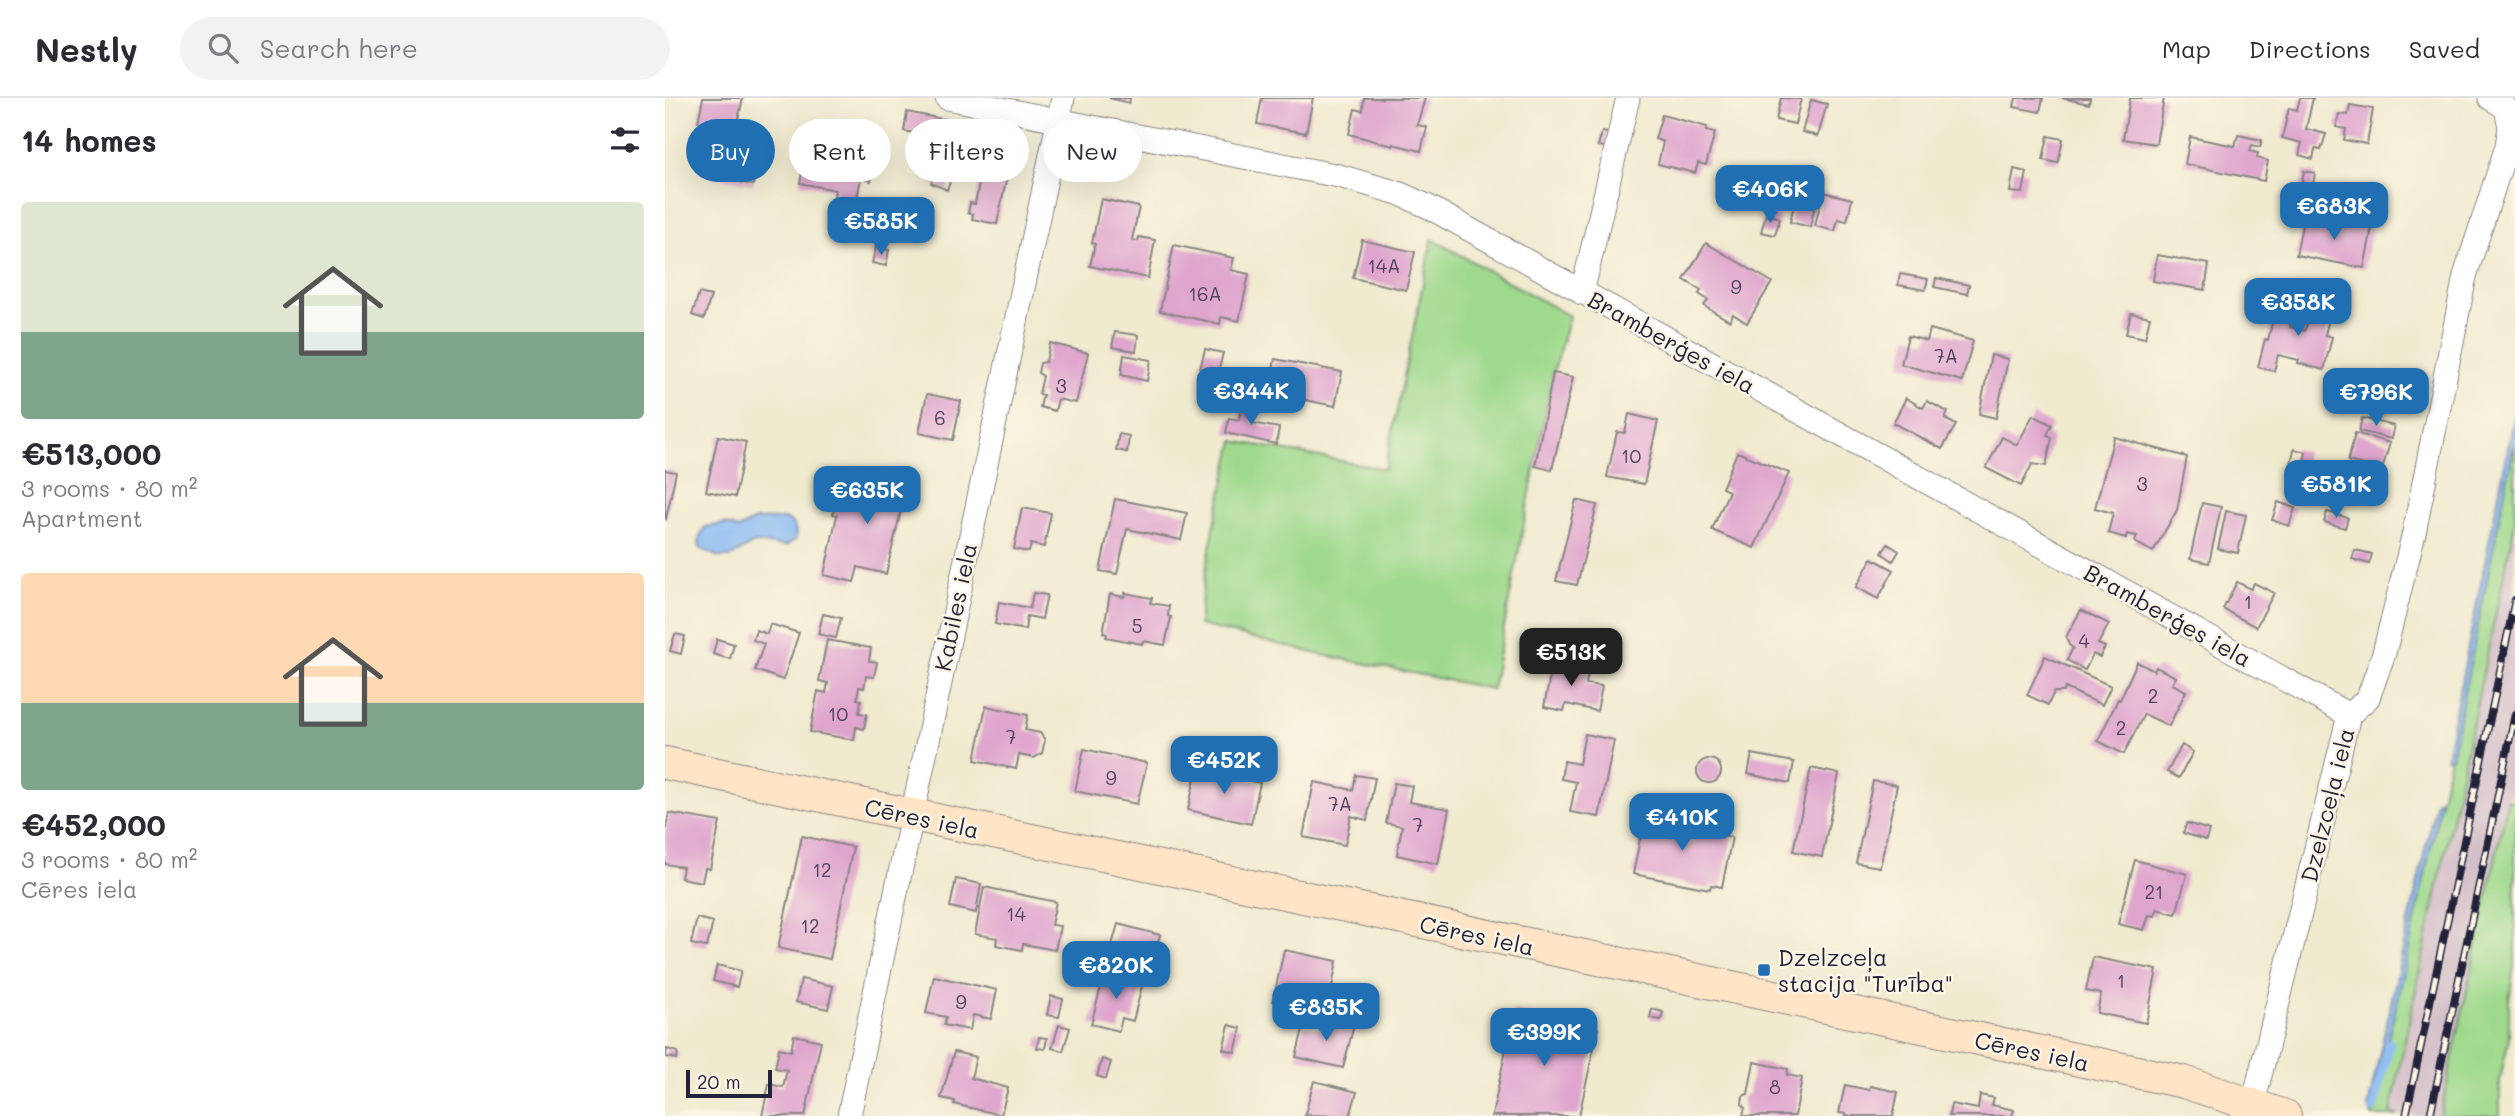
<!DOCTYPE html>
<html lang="en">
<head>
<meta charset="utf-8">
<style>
	:root { --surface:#fff; --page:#f2f2f3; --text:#2b2b33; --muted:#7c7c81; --line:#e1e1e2; --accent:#1f6fb2 }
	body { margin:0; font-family:Mali,sans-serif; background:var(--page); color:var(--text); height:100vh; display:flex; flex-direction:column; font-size:26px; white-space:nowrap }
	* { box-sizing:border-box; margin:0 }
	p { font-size:23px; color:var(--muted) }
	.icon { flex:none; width:38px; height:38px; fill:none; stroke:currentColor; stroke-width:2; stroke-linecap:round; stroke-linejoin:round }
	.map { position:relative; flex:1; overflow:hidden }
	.drawer { display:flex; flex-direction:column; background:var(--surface); width:665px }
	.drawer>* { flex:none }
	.top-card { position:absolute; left:21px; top:21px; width:665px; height:63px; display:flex; gap:14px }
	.scale { position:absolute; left:21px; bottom:18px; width:86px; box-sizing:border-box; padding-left:7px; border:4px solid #22223b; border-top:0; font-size:19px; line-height:24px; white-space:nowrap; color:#22223b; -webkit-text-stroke:5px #fcf5e5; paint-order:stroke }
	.price { position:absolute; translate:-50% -60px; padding:0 16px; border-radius:14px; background:var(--accent); color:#fff; font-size:23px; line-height:46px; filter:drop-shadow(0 2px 4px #0008) }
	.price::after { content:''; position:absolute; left:50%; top:42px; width:21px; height:16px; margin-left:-10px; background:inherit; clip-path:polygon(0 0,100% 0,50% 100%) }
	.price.selected { background:#222; color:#fff }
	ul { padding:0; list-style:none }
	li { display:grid; align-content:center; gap:14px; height:371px; padding:0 21px }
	li span { display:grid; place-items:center; height:217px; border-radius:7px; color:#555 }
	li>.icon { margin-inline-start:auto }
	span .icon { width:126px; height:126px; fill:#fffc; stroke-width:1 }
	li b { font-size:30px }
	h2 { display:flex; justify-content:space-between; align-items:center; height:84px; padding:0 21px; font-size:30px }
	.pill { padding:0 24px; border-radius:32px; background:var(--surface); box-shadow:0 7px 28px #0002; font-size:24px; line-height:63px }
	.pill.selected { background:var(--accent); color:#fff }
	header { display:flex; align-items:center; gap:42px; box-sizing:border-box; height:98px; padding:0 35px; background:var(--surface); border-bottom:2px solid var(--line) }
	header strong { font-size:33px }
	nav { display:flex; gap:38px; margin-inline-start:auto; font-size:24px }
	.search { width:490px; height:63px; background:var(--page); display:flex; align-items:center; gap:18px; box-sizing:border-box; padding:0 24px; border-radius:38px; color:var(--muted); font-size:26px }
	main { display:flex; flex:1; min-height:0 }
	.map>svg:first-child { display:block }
	.industrial { fill:#d2bdc8 }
	.green { fill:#9fd98d; stroke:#607e64; stroke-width:2 }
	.water { fill:#86b9f3; stroke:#546e97; stroke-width:2 }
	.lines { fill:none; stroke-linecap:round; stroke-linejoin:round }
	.stream { stroke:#86b9f3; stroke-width:9 }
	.building { fill:#dfa5ce }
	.street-casing { stroke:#898685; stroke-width:25 }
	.secondary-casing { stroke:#898685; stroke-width:34 }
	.street { stroke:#fff; stroke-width:23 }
	.secondary { stroke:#ffe4c6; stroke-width:32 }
	.rail-casing { stroke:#22223b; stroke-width:8 }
	.rail { stroke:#fcf5e5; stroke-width:5; stroke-dasharray:16; stroke-linecap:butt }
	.poi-dot { fill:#1f6fb2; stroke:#fcf5e5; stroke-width:2.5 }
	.labels { text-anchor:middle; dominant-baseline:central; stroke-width:5; stroke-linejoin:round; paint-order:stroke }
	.number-label { font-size:19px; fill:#514360 }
	.street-label { font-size:23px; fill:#22223b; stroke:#fcf5e5 }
	.poi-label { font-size:23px; fill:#22223b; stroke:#fcf5e5; text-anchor:start }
</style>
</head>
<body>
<header>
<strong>Nestly</strong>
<div class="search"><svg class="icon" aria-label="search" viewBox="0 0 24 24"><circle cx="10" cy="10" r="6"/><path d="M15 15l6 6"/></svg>Search here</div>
<nav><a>Map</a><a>Directions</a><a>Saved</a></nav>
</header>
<main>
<section class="drawer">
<h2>14 homes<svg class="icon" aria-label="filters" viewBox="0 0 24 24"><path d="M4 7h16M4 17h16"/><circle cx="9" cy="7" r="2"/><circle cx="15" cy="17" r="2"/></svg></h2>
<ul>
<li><span style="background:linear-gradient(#dfe7d0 60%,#7fa58c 0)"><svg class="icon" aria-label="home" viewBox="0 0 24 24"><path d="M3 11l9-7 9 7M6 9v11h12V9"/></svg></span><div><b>€513,000</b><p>3 rooms · 80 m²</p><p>Apartment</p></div></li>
<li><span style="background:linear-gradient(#ffd9b3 60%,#7fa58c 0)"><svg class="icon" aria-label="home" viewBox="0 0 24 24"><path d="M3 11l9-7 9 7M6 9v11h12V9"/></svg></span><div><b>€452,000</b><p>3 rooms · 80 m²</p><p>Cēres iela</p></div></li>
</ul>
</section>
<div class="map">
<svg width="1850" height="1018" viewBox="0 0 1850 1018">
	<rect width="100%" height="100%" fill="#fcf5e5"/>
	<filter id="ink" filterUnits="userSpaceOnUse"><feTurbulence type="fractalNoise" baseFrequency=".0143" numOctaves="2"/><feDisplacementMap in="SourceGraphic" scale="14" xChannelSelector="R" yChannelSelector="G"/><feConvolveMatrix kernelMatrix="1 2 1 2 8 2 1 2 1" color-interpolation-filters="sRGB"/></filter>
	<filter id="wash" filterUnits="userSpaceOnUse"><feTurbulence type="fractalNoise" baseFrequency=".00686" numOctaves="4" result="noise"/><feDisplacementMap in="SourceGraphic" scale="28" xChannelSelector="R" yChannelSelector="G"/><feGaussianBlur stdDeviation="1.57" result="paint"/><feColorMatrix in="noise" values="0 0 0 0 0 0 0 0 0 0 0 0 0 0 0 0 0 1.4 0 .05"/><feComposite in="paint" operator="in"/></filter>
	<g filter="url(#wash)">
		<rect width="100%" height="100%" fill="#f0eacf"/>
		<path class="industrial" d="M 1850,425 L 1850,694 L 1843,702 L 1775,1018 L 1733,1018 L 1726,1016 L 1736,961 Z"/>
		<path class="green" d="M 767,141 L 904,218 L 888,276 L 827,591 L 653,556 L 534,527 C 539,465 555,403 569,343 L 720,371 Z
			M 1850,343 L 1850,425 L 1736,961 L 1726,1015 L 1733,1018 L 1707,1018 L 1705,1012 C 1760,791 1804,567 1850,343 Z
			M 1843,702 L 1850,704 L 1850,860 L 1844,904 L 1844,940 L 1835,982 L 1835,1018 L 1775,1018 Z"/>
		<path class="water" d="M 1850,315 L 1850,343 L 1786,660 L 1781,660 Z
			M 119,421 C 130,425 131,430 131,441 L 121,448 L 89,445 L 66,459 L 53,459 L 35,450 L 34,440 L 40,429 L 61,426 L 73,431 L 90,422 Z
			M 1776,701 L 1734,897 L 1705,1012 L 1703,1009 L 1771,703 Z"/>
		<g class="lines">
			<path class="stream" d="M 1708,1011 L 1725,945"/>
		</g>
		<g id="blocks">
			<path class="building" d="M 38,0 L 78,0 L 71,31 L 33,24 Z
				M 444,0 L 465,0 L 464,5 Z
				M 597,0 L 648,0 L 641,35 L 592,26 Z
				M 699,0 L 760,0 L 752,27 L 762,29 L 756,53 L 728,46 L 728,48 L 684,36 L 690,11 L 698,13 Z
				M 1116,0 L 1136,1 L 1130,26 L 1111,22 Z
				M 1351,0 L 1378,0 L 1375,14 L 1349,9 Z
				M 1397,0 L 1425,0 L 1424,6 Z
				M 1465,0 L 1499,0 L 1491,46 L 1458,41 Z
				M 1635,0 L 1648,0 L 1641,31 L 1661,36 L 1656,52 L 1650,51 L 1648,61 L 1634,57 L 1637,45 L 1617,40 L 1624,10 L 1632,12 Z
				M 1146,2 L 1162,6 L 1153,38 L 1137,34 Z
				M 1685,7 L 1708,11 L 1702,46 L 1679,42 L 1681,31 L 1671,29 L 1674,16 L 1683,17 Z
				M 242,14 L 297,25 L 293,44 L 239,33 Z
				M 997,17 L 1042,29 L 1041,33 L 1050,35 L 1041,67 L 1033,65 L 1030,75 L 993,66 L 998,44 L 990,41 Z
				M 937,34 L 943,35 L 940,49 L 933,48 Z
				M 181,36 L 214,43 L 206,83 L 196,80 L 190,110 L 168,106 L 170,92 L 135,85 L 143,42 L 171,47 L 168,60 L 177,62 Z
				M 1573,37 L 1597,42 L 1595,49 L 1587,47 L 1585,53 L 1593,55 L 1592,60 L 1603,63 L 1599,83 L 1520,66 L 1525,39 L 1570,48 Z
				M 1383,38 L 1398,41 L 1393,65 L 1378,62 Z
				M 321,54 L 346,59 L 332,126 L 307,121 L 308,116 L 303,115 L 305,105 L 310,106 L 316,75 L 311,74 L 312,69 L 307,68 L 308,65 L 302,64 L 303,59 L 309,60 L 310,56 L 320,58 Z
				M 441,57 L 453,59 L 452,68 L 440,65 Z
				M 50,59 L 92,67 L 88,87 L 45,78 Z
				M 275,61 L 291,67 L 282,92 L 266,85 Z
				M 1349,71 L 1362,74 L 1358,95 L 1345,94 Z
				M 1639,73 L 1650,75 L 1647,92 L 1636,90 Z
				M 1136,76 L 1156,81 L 1145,129 L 1125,124 Z
				M 1158,94 L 1187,101 L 1182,123 L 1173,121 L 1170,133 L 1150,128 Z
				M 436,101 L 474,109 L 467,142 L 473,143 L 474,139 L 490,142 L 483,180 L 425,168 L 430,146 L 427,145 Z
				M 1101,116 L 1115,120 L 1110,137 L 1096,134 Z
				M 1639,117 L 1707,130 L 1699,170 L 1631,157 Z
				M 697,142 L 750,154 L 741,192 L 688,180 Z
				M 1041,145 L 1107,184 L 1082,225 L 1068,216 L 1065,223 L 1039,208 L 1043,202 L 1034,196 L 1036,192 L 1019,182 Z
				M 509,147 L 569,160 L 566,172 L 584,176 L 574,223 L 556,219 L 555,226 L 495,213 Z
				M 211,149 L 224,152 L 221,168 L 207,165 Z
				M 1492,157 L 1544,166 L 1540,192 L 1488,183 Z
				M 1235,176 L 1263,181 L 1260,192 L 1233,187 Z
				M 1271,180 L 1304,187 L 1302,196 L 1269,189 Z
				M 34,195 L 46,198 L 39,221 L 27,217 Z
				M 1647,204 L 1667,208 L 1660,237 L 1667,239 L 1659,272 L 1633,265 L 1634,262 L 1613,257 L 1609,273 L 1593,269 L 1600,241 L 1603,242 L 1612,205 L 1629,209 L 1625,229 L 1640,233 Z
				M 1466,215 L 1485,219 L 1480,240 L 1461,236 Z
				M 1265,231 L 1308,243 L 1297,283 L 1236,266 L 1243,238 L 1262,243 Z
				M 450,234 L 473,237 L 471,253 L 447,249 Z
				M 385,245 L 423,255 L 411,305 L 393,301 L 390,313 L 375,309 L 378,297 L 374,296 L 378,278 L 373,275 L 375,265 L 381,264 Z
				M 540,251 L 558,255 L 553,275 L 535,271 Z
				M 459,257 L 486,262 L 482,283 L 456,277 Z
				M 1326,257 L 1343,261 L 1331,320 L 1314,316 Z
				M 610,261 L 677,274 L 670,308 L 630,300 L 633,289 L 606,283 Z
				M 888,275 L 908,279 L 887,372 L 870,368 Z
				M 262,296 L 296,303 L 288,342 L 254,335 Z
				M 1241,300 L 1258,310 L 1262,303 L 1283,314 L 1280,321 L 1291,327 L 1277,351 L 1228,325 Z
				M 577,304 L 590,307 L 587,325 L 614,330 L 611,346 L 561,335 L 564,320 L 574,322 Z
				M 964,316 L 993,323 L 979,386 L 942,379 L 952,334 L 960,335 Z
				M 1368,317 L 1387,327 L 1382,337 L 1387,339 L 1381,368 L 1367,366 L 1356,388 L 1321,370 L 1337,339 L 1352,347 Z
				M 1697,320 L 1729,328 L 1726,341 L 1694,333 Z
				M 1690,335 L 1725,345 L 1717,372 L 1683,363 Z
				M 454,336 L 464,338 L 462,354 L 451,352 Z
				M 53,338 L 81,344 L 70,399 L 41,393 Z
				M 1449,339 L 1522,359 L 1512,412 L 1488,454 L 1470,444 L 1472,438 L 1462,436 L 1461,440 L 1443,435 L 1448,415 L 1430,410 Z
				M 1629,351 L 1641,354 L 1636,379 L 1624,376 Z
				M 1072,354 L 1124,375 L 1089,450 L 1047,432 L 1064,393 L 1057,390 Z
				M 0,372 L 11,374 L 1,421 L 0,420 Z
				M 207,372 L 248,382 L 242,409 L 237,408 L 221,476 L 193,469 L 189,484 L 159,477 L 172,417 L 168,416 L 175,386 L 203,393 Z
				M 1679,377 L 1698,383 L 1692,405 L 1673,399 Z
				M 450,401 L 522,415 L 516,442 L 462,431 L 452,476 L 435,473 Z
				M 911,402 L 932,407 L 912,487 L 891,483 Z
				M 1613,404 L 1630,410 L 1624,428 L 1607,422 Z
				M 1537,405 L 1556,409 L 1544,465 L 1525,461 Z
				M 357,410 L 386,415 L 379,449 L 366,446 L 364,454 L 349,451 Z
				M 1561,413 L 1581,417 L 1573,455 L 1553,451 Z
				M 1662,414 L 1683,420 L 1680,430 L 1659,424 Z
				M 1223,446 L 1234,453 L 1228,463 L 1217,455 Z
				M 1690,452 L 1707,456 L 1704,466 L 1687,461 Z
				M 1207,460 L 1229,472 L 1213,501 L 1191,489 Z
				M 1572,484 L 1586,491 L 1589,485 L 1609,495 L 1591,529 L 1558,511 Z
				M 368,495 L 382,497 L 377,521 L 362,518 L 360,532 L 330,526 L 334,504 L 365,510 Z
				M 460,495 L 487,500 L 485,505 L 504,508 L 503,518 L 506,519 L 500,547 L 478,543 L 477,546 L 441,539 L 442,536 L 438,535 L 445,496 L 459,499 Z
				M 1416,512 L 1444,526 L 1433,546 L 1440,549 L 1435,559 L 1428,556 L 1420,572 L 1402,562 L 1408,550 L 1404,547 L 1401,539 Z
				M 158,516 L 176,520 L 171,540 L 153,536 Z
				M 105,526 L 134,535 L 118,582 L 90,572 L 99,546 L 88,542 L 91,532 L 102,536 Z
				M 10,536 L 20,538 L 16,556 L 5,553 Z
				M 52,541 L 69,546 L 65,561 L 48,556 Z
				M 162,542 L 206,550 L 204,563 L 212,564 L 209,579 L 201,578 L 199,590 L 194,589 L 192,601 L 196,602 L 194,615 L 202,616 L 199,631 L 191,629 L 189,642 L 145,634 L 153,593 L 161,595 L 163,585 L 154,583 Z
				M 1380,558 L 1446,588 L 1437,607 L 1400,590 L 1399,594 L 1389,594 L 1383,607 L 1362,597 Z
				M 888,563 L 924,570 L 921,586 L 937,588 L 932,613 L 901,606 L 899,613 L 879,609 Z
				M 1472,564 L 1489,573 L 1491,569 L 1511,579 L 1507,586 L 1521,593 L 1504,628 L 1479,616 L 1459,656 L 1433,643 L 1453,601 L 1455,602 Z
				M 321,608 L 363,617 L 360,632 L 375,635 L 380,642 L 377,655 L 369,660 L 354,657 L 351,671 L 310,662 Z
				M 920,636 L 949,642 L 934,719 L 905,714 L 911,684 L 896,681 L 899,663 L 914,666 Z
				M 1517,647 L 1528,654 L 1514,680 L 1502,674 Z
				M 419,651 L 482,665 L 472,706 L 410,693 Z
				M 1087,656 L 1129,664 L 1125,685 L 1083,676 Z
				M1032 673a12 12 0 1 1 24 0a12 12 0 1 1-24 0Z
				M 1146,670 L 1174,676 L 1157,759 L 1128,753 Z
				M 532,671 L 595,685 L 586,726 L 523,712 Z
				M 691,677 L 710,680 L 702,722 L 686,718 L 680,747 L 638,739 L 649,684 L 688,692 Z
				M 1208,683 L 1232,687 L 1215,769 L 1191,765 Z
				M 729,685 L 747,688 L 744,704 L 784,711 L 773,766 L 732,757 L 737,728 L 721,725 Z
				M 4,715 L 55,724 L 45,771 L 40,770 L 37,784 L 16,780 L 18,769 L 0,766 L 0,736 Z
				M 980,716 L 1000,720 L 999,726 L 1017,729 L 1018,722 L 1048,728 L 1047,735 L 1067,739 L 1057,789 L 1046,787 L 1045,791 L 968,776 Z
				M 1522,725 L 1544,732 L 1541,742 L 1518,735 Z
				M 137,738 L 188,749 L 165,861 L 113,850 Z
				M 1470,762 L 1522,776 L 1511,816 L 1492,811 L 1490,818 L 1484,817 L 1479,832 L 1453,826 Z
				M 291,781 L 316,786 L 311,815 L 285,809 Z
				M 319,789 L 391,804 L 386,827 L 395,828 L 390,852 L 358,846 L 357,852 L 331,847 L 332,840 L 310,836 Z
				M 32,820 L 48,824 L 42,849 L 26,846 Z
				M 453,826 L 495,837 L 489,858 L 477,855 L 473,867 L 456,863 L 459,850 L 447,847 Z
				M 619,852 L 672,863 L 662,915 L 608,903 Z
				M 1428,859 L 1492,872 L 1481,925 L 1432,915 L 1436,896 L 1421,893 Z
				M 52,867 L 76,873 L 72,889 L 48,883 Z
				M 440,874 L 478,884 L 468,923 L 457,920 L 454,933 L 426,926 Z
				M 269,878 L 332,892 L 326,921 L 308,917 L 305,932 L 279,927 L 281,919 L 261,915 Z
				M 136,881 L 168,888 L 163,911 L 131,904 Z
				M 386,898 L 398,901 L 394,919 L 382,917 Z
				M 987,911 L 998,914 L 996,922 L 985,920 Z
				M 849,913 L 933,931 L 914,1018 L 827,1018 Z
				M 663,920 L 689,927 L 678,970 L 631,959 L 639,927 L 660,933 Z
				M 394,927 L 405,930 L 398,953 L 387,950 Z
				M 564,927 L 576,930 L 570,954 L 558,951 Z
				M 129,937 L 156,943 L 140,1018 L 97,1018 L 104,986 L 118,989 L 122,972 L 110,970 L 114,950 L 126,953 Z
				M 374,939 L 382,940 L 380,951 L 372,950 Z
				M 2,951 L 13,954 L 12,961 L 1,959 Z
				M 289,954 L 311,959 L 306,980 L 343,990 L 336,1017 L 289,1006 L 290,1003 L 276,1000 Z
				M 437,961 L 446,964 L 441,981 L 432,978 Z
				M 1089,964 L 1123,971 L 1122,977 L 1137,980 L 1130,1018 L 1078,1018 L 1080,1009 L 1077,1006 L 1078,998 L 1083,996 Z
				M 649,983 L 692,994 L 685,1018 L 640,1017 Z
				M 1180,987 L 1204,992 L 1205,988 L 1233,994 L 1228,1018 L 1181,1018 L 1181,1016 L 1174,1015 Z
				M 1315,997 L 1329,1000 L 1327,1007 L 1349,1012 L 1347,1018 L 1284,1018 L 1286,1006 L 1313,1011 Z"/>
		</g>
	</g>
	<g filter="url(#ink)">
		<use href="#blocks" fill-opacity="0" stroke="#898685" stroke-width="2"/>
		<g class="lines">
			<defs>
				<path id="street" d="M 282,0 L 674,78 L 733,95 L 762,108 L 1684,617
					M 917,195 L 963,0
					M 1588,1006 L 1684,617 L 1703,600 L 1719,555 L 1749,435 L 1800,178 L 1842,48 L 1845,29 L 1841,10 L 1825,0
					M 184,1018 L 398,0"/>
				<path id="secondary" d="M 0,665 L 1519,984 L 1620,1018"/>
			</defs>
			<use href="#street" class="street-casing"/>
			<use href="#secondary" class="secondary-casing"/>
			<use href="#street" class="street"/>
			<use href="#secondary" class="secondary"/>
			<defs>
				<path id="rail" d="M 1741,1018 L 1850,502
					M 1765,1018 L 1850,616"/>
			</defs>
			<use href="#rail" class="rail-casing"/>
			<use href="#rail" class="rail"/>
		</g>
	</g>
	<rect class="poi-dot" x="1092" y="865" width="14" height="14" rx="3.5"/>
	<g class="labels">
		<g class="number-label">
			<text x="719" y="167">14A</text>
			<text x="1071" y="188">9</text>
			<text x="540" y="195">16A</text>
			<text x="1281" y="257">7A</text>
			<text x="396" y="287">3</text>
			<text x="275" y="319">6</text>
			<text x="966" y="357">10</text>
			<text x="1477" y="385">3</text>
			<text x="1583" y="503">1</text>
			<text x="472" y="527">5</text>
			<text x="1419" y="542">4</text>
			<text x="1488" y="597">2</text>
			<text x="173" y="615">10</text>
			<text x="1456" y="629">2</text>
			<text x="346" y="638">7</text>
			<text x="446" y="679">9</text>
			<text x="675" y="705">7A</text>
			<text x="753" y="726">7</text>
			<text x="157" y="771">12</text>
			<text x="1489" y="793">21</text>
			<text x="351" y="815">14</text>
			<text x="145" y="827">12</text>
			<text x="1456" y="882">1</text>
			<text x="296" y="903">9</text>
			<text x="1110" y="988">8</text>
		</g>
		<g class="street-label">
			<text transform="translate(1007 244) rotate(29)">Bramberģes iela</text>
			<text transform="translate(290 509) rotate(-78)">Kabiles iela</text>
			<text transform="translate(1503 517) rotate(29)">Bramberģes iela</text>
			<text transform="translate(1662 707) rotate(-76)">Dzelzceļa iela</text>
			<text transform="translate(257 720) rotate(12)">Cēres iela</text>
			<text transform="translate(812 837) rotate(12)">Cēres iela</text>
			<text transform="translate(1367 953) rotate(12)">Cēres iela</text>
		</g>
		<g class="poi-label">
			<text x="1113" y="859">Dzelzceļa<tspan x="1113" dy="26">stacija "Turība"</tspan></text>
		</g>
	</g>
</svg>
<div class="scale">20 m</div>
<b class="price" style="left:1105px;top:127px">€406K</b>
<b class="price" style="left:1669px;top:144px">€683K</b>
<b class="price" style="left:216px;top:159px">€585K</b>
<b class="price" style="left:1633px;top:240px">€358K</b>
<b class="price" style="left:586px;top:329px">€344K</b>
<b class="price" style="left:1711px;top:330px">€796K</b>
<b class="price" style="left:1671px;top:422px">€581K</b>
<b class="price" style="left:202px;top:428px">€635K</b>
<b class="price selected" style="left:906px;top:590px">€513K</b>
<b class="price" style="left:559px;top:698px">€452K</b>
<b class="price" style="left:1017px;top:755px">€410K</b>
<b class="price" style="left:451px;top:903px">€820K</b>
<b class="price" style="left:661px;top:945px">€835K</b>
<b class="price" style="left:879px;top:970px">€399K</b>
<div class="top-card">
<a class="pill selected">Buy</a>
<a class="pill">Rent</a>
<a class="pill">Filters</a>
<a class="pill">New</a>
</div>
</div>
</main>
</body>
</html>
